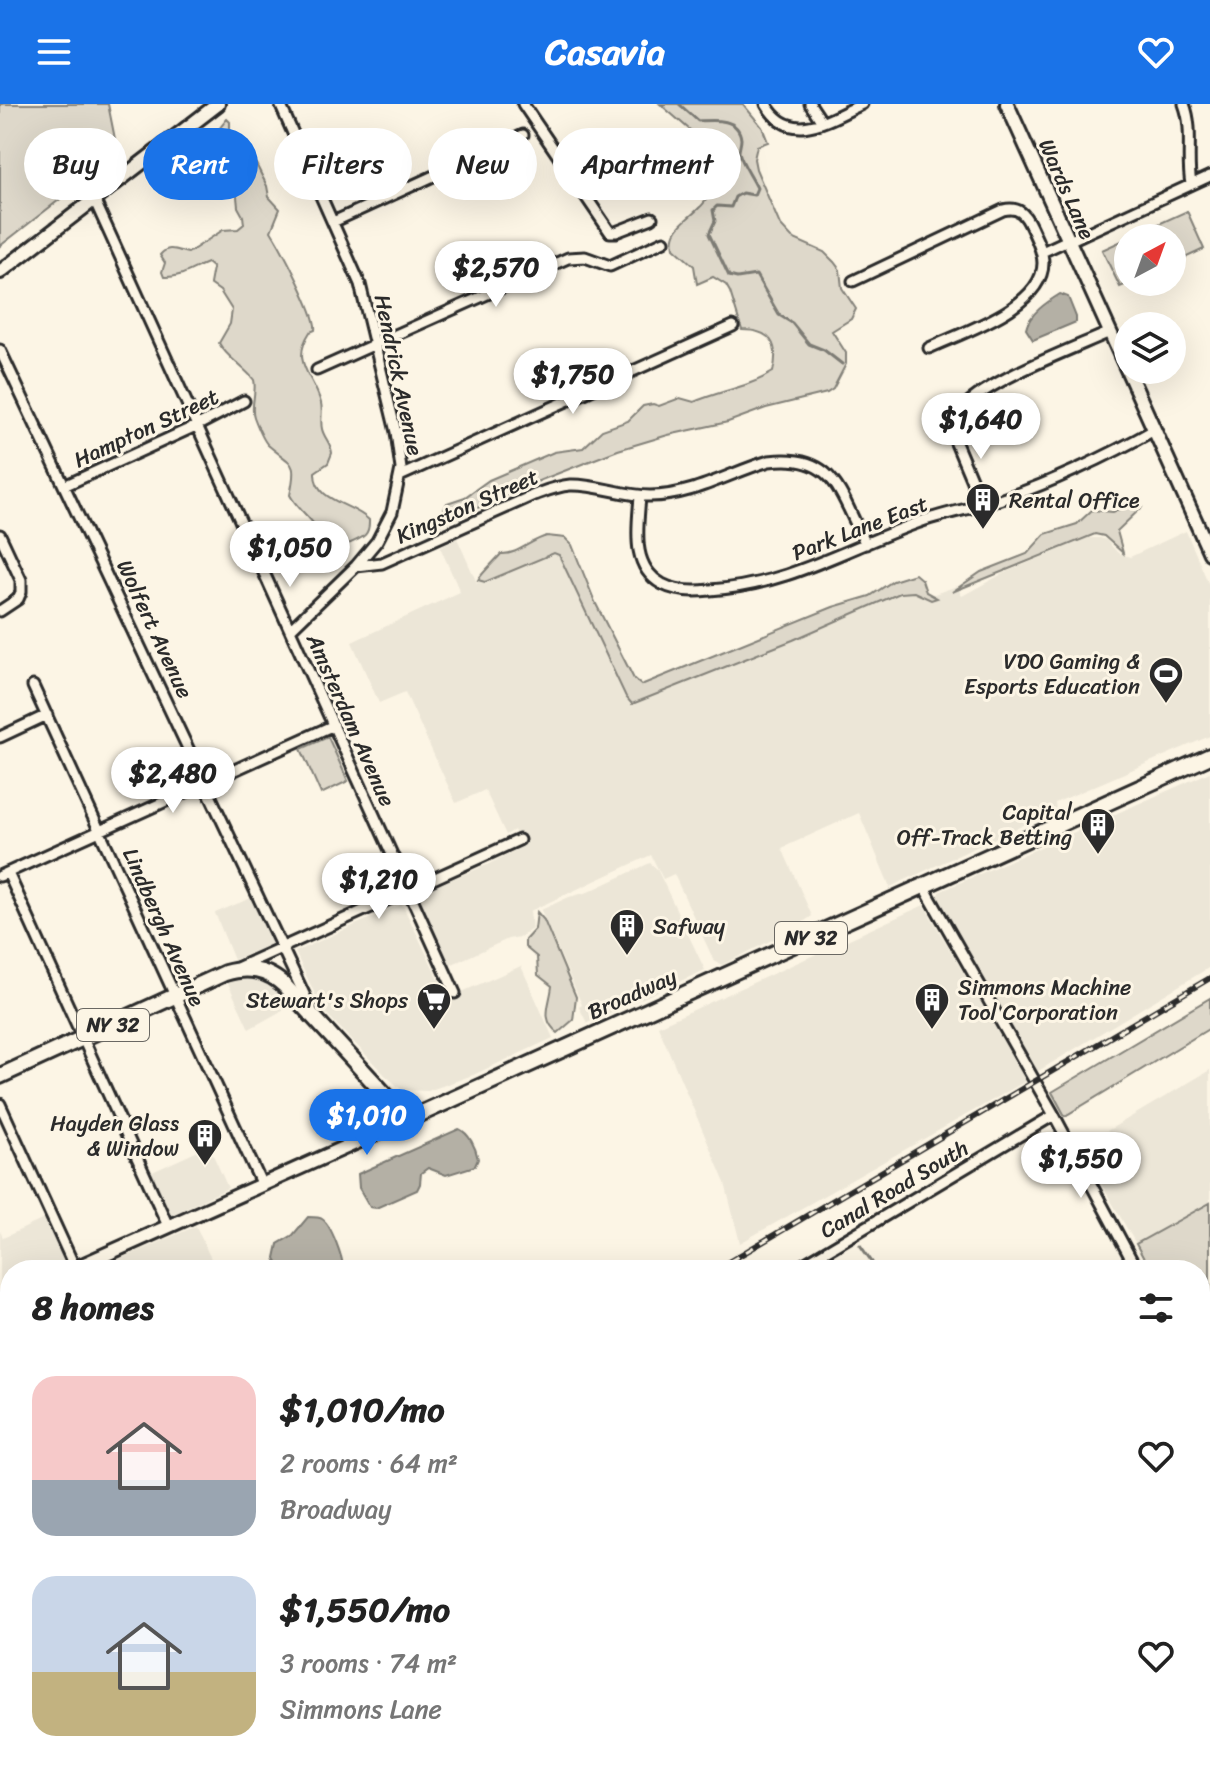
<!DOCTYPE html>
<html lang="en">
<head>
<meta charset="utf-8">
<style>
	:root { --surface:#fff; --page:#f2f2f2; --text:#222; --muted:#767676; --accent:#1a73e8 }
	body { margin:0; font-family:Sriracha,sans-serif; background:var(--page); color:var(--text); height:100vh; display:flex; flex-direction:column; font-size:30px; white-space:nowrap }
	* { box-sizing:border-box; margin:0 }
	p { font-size:26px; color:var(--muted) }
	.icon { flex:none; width:44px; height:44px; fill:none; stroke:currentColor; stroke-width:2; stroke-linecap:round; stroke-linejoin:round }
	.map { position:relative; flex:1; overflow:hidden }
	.side { position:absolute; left:0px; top:1156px; width:1210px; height:514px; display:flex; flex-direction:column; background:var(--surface); border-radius:32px 32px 0 0; box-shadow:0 8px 32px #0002 }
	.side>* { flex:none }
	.hud { position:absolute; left:24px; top:24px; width:800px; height:72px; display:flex; gap:16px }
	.needle { width:52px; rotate:41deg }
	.fabs { position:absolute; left:1114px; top:120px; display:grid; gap:16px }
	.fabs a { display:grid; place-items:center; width:72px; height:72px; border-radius:50%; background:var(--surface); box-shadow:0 8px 32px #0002; font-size:40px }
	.price { position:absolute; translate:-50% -68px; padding:0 18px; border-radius:28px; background:#fff; color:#222; font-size:26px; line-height:52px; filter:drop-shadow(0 2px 4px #0008) }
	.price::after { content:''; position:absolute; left:50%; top:48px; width:24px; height:18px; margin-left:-12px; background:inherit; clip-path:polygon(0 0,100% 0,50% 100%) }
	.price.current { background:var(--accent); color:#fff }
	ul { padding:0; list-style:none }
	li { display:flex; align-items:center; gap:24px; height:200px; padding:0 32px }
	li span { display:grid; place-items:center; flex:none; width:224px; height:160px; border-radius:24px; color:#555 }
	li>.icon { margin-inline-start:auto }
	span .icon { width:96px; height:96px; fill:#fffc; stroke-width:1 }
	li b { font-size:34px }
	h2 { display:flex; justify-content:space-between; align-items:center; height:96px; padding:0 32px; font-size:34px }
	.tag { padding:0 28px; border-radius:36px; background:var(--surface); box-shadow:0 8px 32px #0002; font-size:28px; line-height:72px }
	.tag.current { background:var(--accent); color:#fff }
	header { display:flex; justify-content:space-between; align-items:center; height:104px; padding:0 32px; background:var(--accent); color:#fff; font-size:36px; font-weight:800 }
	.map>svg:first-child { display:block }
	.built { fill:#ece6d7 }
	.green { fill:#ded8ca; stroke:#84827a; stroke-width:2 }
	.water { fill:#b4b0a5; stroke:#7d7b74; stroke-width:2 }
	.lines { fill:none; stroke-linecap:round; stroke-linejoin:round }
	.stream { stroke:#7d7b74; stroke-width:3 }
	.street-casing { stroke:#2b2b2b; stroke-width:15 }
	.secondary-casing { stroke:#2b2b2b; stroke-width:18 }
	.primary-casing { stroke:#2b2b2b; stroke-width:20 }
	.street { stroke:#fcf5e5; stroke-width:9 }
	.secondary { stroke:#fcf5e5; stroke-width:12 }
	.primary { stroke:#fcf5e5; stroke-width:14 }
	.rail-casing { stroke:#2b2b2b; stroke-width:6 }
	.rail { stroke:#fcf5e5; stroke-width:3; stroke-dasharray:9; stroke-linecap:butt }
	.labels { text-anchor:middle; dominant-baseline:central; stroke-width:6; stroke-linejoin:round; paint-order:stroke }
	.shield { fill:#fcf5e5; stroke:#6a6863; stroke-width:2 }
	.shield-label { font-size:20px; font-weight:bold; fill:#2b2b2b }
	.street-label { font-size:22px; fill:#2b2b2b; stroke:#fcf5e5 }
	.poi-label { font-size:22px; fill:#2b2b2b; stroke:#fcf5e5; text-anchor:end }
</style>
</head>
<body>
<header><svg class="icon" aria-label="menu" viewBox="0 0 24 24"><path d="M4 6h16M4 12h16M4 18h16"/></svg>Casavia<svg class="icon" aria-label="heart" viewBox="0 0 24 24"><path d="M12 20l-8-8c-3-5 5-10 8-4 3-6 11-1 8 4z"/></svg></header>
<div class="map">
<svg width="1210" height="1669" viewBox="0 0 1210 1669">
	<rect width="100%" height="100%" fill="#fcf5e5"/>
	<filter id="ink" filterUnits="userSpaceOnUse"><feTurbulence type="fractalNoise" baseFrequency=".0125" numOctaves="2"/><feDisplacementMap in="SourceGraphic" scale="16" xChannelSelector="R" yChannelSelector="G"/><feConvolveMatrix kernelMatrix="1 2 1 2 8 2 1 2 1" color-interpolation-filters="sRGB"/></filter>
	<g filter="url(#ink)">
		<path class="built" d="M 1186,427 L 1210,483 L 1210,632 L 1055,699 L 1056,706 L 890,783 L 859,709 L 782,744 L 812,812 L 792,826 L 722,861 L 714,857 L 674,770 L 663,775 L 651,751 L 530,807 L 532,825 L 520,833 L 508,835 L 448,862 L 416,793 L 418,789 L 487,761 L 522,743 L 514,726 L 506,731 L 485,686 L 456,699 L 405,588 L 379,599 L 352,538 L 460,488 L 440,443 L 457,434 L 477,479 L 558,441 L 636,592 L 919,479 L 926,493 L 957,482 L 962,492 L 1004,469 L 1087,434 L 1100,434 L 1106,436 L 1118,449 L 1130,453 Z
			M 1210,668 L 1210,863 L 1035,969 L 938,795 L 939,788 Z
			M 650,759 L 657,765 L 705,866 L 587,919 L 579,903 L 582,901 L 541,806 L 569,793 L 588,788 Z
			M 251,794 L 271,835 L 271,840 L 234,856 L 215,809 Z
			M 402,800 L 448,894 L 521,862 L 553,934 L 473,971 L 428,987 L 402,986 L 385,971 L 322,905 L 295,848 Z
			M 924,801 L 1026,977 L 740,1139 L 725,1079 L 658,922 Z
			M 242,871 L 254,871 L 275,882 L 292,901 L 249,925 L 227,877 Z
			M 1210,966 L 1210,1099 L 1136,1140 L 1080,1043 Z
			M 209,1042 L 228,1084 L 169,1112 L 148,1070 Z
			M 46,1114 L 66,1158 L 51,1166 L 10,1166 L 10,1185 L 0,1189 L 0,1127 L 3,1134 Z
			M 196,1122 L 216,1166 L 94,1166 L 127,1152 Z
			M 10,1202 L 10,1495 L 0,1500 L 0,1207 Z"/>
		<path class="green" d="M 0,0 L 108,0 L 118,50 L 0,142 Z
			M 660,0 L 743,0 L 762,23 L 768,38 L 757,42 L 754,55 L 756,65 L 780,121 L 792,134 L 824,148 L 834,158 L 840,166 L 842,184 L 856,205 L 851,215 L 832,227 L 846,249 L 846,260 L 833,285 L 827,289 L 766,304 L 728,318 L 668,331 L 618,346 L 541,376 L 441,420 L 439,416 L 447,399 L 465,393 L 489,376 L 554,348 L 583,344 L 602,326 L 628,317 L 643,302 L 653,300 L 659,302 L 680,294 L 694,298 C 720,287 749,283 773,268 C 780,239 770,226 742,226 L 730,188 L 726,181 L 713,173 L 697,180 L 694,162 L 674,144 C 670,123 688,116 700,103 C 705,99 708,92 713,88 C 725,77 735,81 735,60 L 731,55 L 719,51 Z
			M 227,15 L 230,18 L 230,37 L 253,54 L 267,82 L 269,93 L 280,105 L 271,127 C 281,143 318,212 315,226 L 310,228 C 290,259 313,270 321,299 C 323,307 320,317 322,325 C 324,334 331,339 332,349 L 328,359 L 315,368 C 314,398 353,399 369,416 C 370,436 357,434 345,442 C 333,450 327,462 311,455 L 310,448 L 320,433 C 317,417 298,407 290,391 C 298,355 292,362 268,341 C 263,336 257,321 254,313 C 250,302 257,288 254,276 C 244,263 226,253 219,239 L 230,220 L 232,206 L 220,187 L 210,180 L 213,164 L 207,159 C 193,164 181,174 164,173 L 162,168 L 165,159 L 160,151 C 169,140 177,147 188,149 L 223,126 L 238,125 L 244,120 L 243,112 L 238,103 L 236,82 L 203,45 Z
			M 1187,107 L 1204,145 L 1172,160 L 1172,134 L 1128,134 Z
			M 1128,134 L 1128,178 L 1132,178 L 1120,183 L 1102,146 Z
			M 1136,398 L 1142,403 L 1117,427 L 1123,449 L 1104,432 L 1095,430 L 952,488 L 981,468 L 1027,450 L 1045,430 L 1077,420 L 1092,406 L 1113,408 Z
			M 547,432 L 565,434 L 572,441 L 595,498 L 634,575 L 641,581 L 833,503 L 870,492 L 893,477 L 915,470 L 922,476 L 926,488 L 937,494 L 931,496 L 914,488 L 900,489 L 793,536 L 632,600 L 626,593 L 559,451 L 554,449 L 485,478 L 478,476 C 481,470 495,457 501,450 C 518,451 530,436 547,432 Z
			M 328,633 L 348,677 L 321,690 L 301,645 Z
			M 537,808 L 544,816 L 576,893 L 573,916 L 558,929 C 540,915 550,901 552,882 L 538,871 L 537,853 L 525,843 L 525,836 L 535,825 Z
			M 1210,894 L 1210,924 L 1065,1012 L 1052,988 Z
			M 1210,1099 L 1210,1280 L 1200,1270 L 1200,1166 L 1150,1166 L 1136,1140 Z
			M 10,1615 L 10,1660 L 56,1660 L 58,1665 L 49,1669 L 0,1669 L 0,1620 Z
			M 340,1660 L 500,1660 L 505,1669 L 324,1669 Z
			M 508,1660 L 546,1660 L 550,1669 L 512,1669 Z
			M 552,1660 L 612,1660 L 617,1669 L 556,1669 Z
			M 955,1660 L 977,1660 L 985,1669 L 953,1669 Z
			M 1014,1660 L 1074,1660 L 1061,1669 L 1012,1669 Z"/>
		<path class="water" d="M 1060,190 L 1068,193 L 1076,213 L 1076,218 L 1033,236 L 1026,225 C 1029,210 1047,198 1060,190 Z
			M 459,1025 C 469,1029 476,1044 478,1055 L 475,1062 L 446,1071 L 428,1064 L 421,1069 L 420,1080 L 417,1086 L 376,1104 L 370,1103 L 359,1084 L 358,1070 Z
			M 308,1113 C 311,1113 320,1113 322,1115 C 331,1120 344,1156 343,1166 L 280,1166 L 275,1154 L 278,1140 L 293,1131 Z
			M 682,1660 L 681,1669 L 642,1669 L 640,1661 Z
			M 732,1660 L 760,1660 L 766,1669 L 725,1669 Z
			M 867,1660 L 933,1660 L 931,1669 L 854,1669 Z"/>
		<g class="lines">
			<path class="stream" d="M 679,0 L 698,17 C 713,16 739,13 741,35 C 741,40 739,44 739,48 C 742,60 752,73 757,84 L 754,91 L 742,89 L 735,93 L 731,103 L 717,102 L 713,106 L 715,117 L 709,130 L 729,172 L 737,174 L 756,171 L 779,211 L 792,219 L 809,240 L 824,246 L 842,260
				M 842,1111 L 848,1119
				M 860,1141 L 872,1158 L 874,1166
				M 962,1669 L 964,1660"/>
			<defs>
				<path id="street" d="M 280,0 L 360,180 L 396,328 L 401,365 L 392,408 L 377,437 L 356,462 L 290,526
					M 523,0 L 610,128 L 616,128 L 652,114
					M 766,0 C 790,43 830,15 862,0
					M 810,0 L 822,18
					M 1184,0 C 1194,26 1186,53 1191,80
					M 94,95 L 455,889
					M 333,118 L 523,31
					M 1069,137 L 1210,72
					M 1042,148 L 1068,136
					M 853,177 L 1003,106 C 1019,102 1025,110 1031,123 C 1036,134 1043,146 1043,159 C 1043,203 963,228 929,244
					M 0,246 L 311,905
					M 317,266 L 568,154 L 585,153 L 610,162 L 664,137
					M 400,372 L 733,222
					M 64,382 L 198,321 L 244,297
					M 640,392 C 638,423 630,462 662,480 C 677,488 694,488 710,486 C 788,481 845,445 917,419 C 944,409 972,405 999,396 C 1047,381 1110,351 1154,326
					M 982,401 L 953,332 C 953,321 957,311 964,303 C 991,275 1072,245 1110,228
					M 0,431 L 21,476 L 21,488 L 18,495 L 0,507
					M 356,462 L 382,459 L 534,391 C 545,387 557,382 570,381 C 597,380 623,392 650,392 C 692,392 729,369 769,357 C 837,348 840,393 866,440
					M 33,582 L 261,1079
					M 0,633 L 47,611
					M 8,769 L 168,1122
					M 0,772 L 334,621
					M 924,783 L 1054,1011 L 1137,1166
					M 239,863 L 519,736
					M 0,1000 L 75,1164
					M 794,1166 L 1054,1011
					M 1200,1286 L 1210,1303
					M 0,1582 L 10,1577"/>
				<path id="secondary" d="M 1007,0 L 1210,449
					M 0,168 L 218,0
					M 71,1166 L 411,1014
					M 0,1198 L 10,1194"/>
				<path id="primary" d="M 0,972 L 225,869 C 248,862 267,865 285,882 L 391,997 L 411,1014 L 1210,652"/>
			</defs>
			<use href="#street" class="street-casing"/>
			<use href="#secondary" class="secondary-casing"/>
			<use href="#primary" class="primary-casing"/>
			<use href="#street" class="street"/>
			<use href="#secondary" class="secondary"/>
			<use href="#primary" class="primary"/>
			<defs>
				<path id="rail" d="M 715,1166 L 1210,874
					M 0,1543 L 10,1539"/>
			</defs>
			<use href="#rail" class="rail-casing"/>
			<use href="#rail" class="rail"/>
		</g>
	</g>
	<defs>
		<symbol id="building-pin" viewBox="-11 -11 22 30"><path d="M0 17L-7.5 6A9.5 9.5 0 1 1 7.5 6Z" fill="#2b2b2b" stroke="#fcf5e5"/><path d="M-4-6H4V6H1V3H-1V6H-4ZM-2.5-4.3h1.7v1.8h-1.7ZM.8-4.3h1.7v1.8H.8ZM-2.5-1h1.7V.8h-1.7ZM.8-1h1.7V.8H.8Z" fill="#fff"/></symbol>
		<symbol id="stadium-pin" viewBox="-11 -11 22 30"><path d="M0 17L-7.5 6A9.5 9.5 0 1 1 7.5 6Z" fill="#2b2b2b" stroke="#fcf5e5"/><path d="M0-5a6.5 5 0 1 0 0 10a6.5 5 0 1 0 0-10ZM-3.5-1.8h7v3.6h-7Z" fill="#fff"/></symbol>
		<symbol id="supermarket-pin" viewBox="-11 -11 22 30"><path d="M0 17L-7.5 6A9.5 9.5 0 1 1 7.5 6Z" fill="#2b2b2b" stroke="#fcf5e5"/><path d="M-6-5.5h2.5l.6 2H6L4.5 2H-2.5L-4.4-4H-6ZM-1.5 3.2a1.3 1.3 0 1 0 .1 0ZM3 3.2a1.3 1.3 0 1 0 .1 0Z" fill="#fff"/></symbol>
	</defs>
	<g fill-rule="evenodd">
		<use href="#building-pin" x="963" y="376" width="40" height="54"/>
		<use href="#stadium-pin" x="1146" y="550" width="40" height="54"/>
		<use href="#building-pin" x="1078" y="701" width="40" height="54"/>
		<use href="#building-pin" x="607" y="802" width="40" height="54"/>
		<use href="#supermarket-pin" x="414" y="876" width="40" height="54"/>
		<use href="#building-pin" x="912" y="876" width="40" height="54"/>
		<use href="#building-pin" x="185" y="1012" width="40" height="54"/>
	</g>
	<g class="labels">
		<g class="shield">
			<rect x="775" y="818" width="72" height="32" rx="6"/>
			<rect x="77" y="905" width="72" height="32" rx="6"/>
		</g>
		<g class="shield-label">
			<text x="811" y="834">NY 32</text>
			<text x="113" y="921">NY 32</text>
		</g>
		<g class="street-label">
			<text transform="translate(1067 85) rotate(66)">Wards Lane</text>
			<text transform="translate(399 271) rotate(78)">Hendrick Avenue</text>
			<text transform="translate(146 324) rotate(-25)">Hampton Street</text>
			<text transform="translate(467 402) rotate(-24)">Kingston Street</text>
			<text transform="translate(860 424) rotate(-21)">Park Lane East</text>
			<text transform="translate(155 525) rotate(65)">Wolfert Avenue</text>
			<text transform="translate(351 616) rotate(66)">Amsterdam Avenue</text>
			<text transform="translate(164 823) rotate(66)">Lindbergh Avenue</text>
			<text transform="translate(632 890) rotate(-24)">Broadway</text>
			<text transform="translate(894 1085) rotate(-31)">Canal Road South</text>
		</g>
		<g class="poi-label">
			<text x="1009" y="396" text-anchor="start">Rental Office</text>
			<text x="1140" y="557">VDO Gaming &amp;<tspan x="1140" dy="25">Esports Education</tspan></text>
			<text x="1072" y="708">Capital<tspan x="1072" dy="25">Off-Track Betting</tspan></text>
			<text x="653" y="822" text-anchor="start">Safway</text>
			<text x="958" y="883" text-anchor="start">Simmons Machine<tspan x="958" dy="25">Tool Corporation</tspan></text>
			<text x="408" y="896">Stewart's Shops</text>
			<text x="179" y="1019">Hayden Glass<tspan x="179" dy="25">&amp; Window</tspan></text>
		</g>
	</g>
</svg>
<div class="fabs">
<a><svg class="needle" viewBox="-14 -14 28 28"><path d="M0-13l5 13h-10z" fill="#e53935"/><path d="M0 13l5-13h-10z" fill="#767676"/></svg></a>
<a><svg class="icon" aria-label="layers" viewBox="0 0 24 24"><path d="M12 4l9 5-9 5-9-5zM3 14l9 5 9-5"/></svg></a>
</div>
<b class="price" style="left:496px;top:205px">$2,570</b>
<b class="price" style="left:573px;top:312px">$1,750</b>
<b class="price" style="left:981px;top:357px">$1,640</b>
<b class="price" style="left:290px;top:485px">$1,050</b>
<b class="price" style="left:173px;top:711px">$2,480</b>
<b class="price" style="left:379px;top:817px">$1,210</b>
<b class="price current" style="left:367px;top:1053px">$1,010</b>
<b class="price" style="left:1081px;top:1096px">$1,550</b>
<div class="hud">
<a class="tag">Buy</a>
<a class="tag current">Rent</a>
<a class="tag">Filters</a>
<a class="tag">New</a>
<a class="tag">Apartment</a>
</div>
<section class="side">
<h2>8 homes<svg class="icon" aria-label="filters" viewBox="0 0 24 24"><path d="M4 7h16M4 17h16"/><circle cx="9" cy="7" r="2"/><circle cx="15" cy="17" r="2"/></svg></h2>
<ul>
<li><span style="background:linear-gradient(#f6c9c9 65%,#9aa5b1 0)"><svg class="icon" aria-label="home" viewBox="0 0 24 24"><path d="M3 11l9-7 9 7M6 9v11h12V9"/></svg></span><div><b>$1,010/mo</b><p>2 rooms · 64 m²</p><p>Broadway</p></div><svg class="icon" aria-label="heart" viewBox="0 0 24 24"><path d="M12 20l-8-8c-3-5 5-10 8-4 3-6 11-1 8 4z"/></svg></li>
<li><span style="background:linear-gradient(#c9d6e8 60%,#c2b280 0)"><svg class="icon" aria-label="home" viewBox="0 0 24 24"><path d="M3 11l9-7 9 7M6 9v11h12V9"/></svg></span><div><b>$1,550/mo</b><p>3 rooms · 74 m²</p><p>Simmons Lane</p></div><svg class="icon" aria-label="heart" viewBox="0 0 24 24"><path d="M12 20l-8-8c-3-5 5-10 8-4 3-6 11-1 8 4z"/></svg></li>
</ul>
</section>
</div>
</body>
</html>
